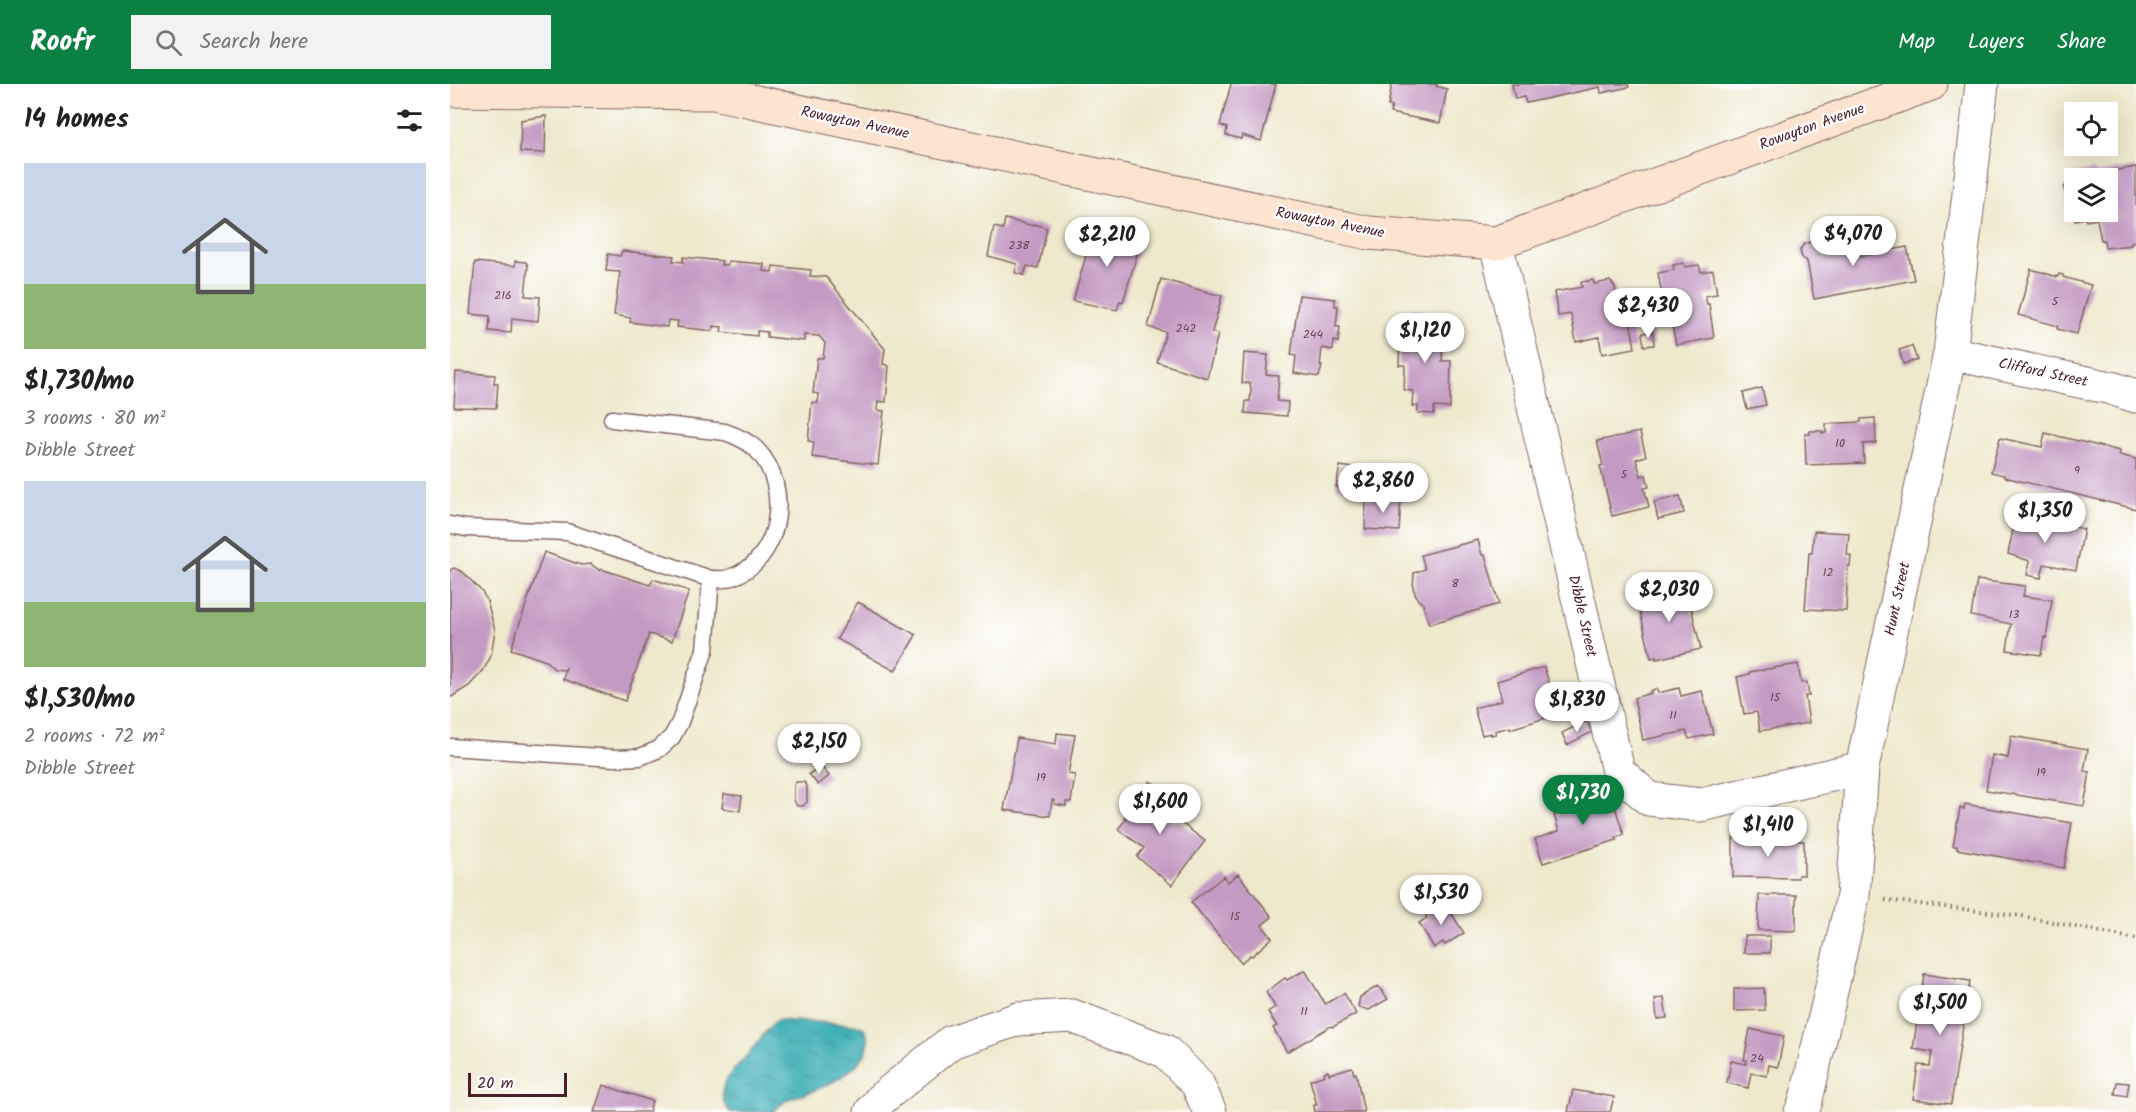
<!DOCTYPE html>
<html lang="en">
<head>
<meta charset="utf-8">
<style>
	:root { --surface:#fff; --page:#f2f2f2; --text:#222; --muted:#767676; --accent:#0b8043 }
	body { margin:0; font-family:Kalam,sans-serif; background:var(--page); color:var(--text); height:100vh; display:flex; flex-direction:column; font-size:22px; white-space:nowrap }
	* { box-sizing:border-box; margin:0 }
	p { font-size:20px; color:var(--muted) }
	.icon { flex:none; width:33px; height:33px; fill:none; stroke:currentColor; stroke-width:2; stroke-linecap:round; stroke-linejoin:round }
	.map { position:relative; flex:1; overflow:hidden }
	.details { display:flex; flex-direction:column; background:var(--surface); width:450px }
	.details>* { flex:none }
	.buttons { position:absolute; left:1614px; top:18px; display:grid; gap:12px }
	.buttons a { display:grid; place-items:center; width:54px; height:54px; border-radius:0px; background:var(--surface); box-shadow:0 6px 24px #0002; font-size:30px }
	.scale { position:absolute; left:18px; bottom:15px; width:99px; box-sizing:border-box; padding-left:6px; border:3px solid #4a1f2b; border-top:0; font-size:16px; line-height:21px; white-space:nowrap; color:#4a1f2b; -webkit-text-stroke:4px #fff; paint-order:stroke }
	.price { position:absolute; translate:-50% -51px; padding:0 14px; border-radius:21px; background:#fff; color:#222; font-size:20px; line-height:39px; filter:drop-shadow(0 2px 3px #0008) }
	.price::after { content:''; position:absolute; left:50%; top:36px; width:18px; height:14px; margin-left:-9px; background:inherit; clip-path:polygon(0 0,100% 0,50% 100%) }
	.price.current { background:var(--accent); color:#fff }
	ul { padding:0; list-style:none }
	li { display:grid; align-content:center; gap:12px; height:318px; padding:0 24px }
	li span { display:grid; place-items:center; height:186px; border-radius:0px; color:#555 }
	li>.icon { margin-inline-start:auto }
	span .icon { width:108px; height:108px; fill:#fffc; stroke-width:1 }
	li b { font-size:26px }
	h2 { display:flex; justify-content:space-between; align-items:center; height:72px; padding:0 24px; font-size:26px }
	header { display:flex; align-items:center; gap:36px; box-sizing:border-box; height:84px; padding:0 30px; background:var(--accent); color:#fff }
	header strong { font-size:28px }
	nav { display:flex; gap:33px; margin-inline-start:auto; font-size:21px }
	.search { width:420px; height:54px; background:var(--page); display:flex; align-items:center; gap:15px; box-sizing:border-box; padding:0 21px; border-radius:0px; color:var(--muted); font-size:22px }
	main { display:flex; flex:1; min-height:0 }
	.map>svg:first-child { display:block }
	.water { fill:url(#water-ripples); stroke:#446670; stroke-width:1.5 }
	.building { fill:#c39bc2 }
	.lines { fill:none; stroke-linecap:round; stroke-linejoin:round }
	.lane-casing { stroke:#836563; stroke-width:19 }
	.street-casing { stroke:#836563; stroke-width:35 }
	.secondary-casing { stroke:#836563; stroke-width:35 }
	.path { stroke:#836563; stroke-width:4; stroke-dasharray:1.5 4.5; stroke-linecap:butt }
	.lane { stroke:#fff; stroke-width:16 }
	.street { stroke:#fff; stroke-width:33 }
	.secondary { stroke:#fde4d1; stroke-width:33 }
	.labels { text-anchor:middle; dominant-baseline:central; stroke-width:4.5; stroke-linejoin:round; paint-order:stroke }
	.number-label { font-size:12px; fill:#683e51 }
	.street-label { font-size:15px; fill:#4a1f2b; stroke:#fff }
</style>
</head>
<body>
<header>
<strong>Roofr</strong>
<div class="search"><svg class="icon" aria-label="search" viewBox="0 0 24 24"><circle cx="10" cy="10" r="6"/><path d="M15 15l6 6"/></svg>Search here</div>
<nav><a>Map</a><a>Layers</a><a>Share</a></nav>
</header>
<main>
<section class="details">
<h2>14 homes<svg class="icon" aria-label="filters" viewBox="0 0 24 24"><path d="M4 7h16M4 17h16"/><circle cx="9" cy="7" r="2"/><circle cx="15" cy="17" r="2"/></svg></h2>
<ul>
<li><span style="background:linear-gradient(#c9d6e8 65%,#8fb573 0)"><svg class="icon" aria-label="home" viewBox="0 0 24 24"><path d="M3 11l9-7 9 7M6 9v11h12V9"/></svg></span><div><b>$1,730/mo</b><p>3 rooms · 80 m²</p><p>Dibble Street</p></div></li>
<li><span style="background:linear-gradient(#c9d6e8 65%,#8fb573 0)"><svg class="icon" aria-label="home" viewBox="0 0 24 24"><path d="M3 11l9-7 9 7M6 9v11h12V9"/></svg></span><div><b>$1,530/mo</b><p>2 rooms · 72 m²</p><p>Dibble Street</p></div></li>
</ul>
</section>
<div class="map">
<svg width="1686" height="1028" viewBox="0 0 1686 1028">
	<defs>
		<pattern id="water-ripples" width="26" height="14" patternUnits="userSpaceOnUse" patternTransform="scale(1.5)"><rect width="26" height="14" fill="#3daeb6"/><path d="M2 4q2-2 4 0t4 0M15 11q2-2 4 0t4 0" fill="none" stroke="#358d94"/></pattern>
	</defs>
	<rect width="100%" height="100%" fill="#fff"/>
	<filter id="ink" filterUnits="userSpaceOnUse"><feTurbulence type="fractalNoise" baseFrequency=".0167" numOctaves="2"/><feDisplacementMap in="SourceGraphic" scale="12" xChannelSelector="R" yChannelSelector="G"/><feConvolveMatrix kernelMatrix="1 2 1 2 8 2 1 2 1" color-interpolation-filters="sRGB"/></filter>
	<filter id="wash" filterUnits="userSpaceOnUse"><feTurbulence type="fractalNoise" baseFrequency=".008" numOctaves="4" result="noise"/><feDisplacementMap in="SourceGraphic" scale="24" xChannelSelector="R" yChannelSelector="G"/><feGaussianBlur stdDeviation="1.35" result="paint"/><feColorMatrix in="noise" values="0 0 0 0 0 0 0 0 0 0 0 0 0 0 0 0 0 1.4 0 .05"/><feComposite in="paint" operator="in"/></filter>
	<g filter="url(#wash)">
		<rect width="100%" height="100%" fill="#eee8cc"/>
		<path class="water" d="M 329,936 C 357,939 386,937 413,943 C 434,973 386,998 363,1007 C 355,1011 344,1012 337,1016 C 331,1019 327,1025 322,1028 C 313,1028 290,1028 280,1028 C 259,1002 286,986 300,968 C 308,958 315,948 324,938 Z"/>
		<g id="blocks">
			<path class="building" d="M 781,0 L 826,0 L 811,57 L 792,51 L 791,55 L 776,51 L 777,44 L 770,41 Z
				M 942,0 L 987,0 L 986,2 L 997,5 L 990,39 L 940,29 L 942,22 L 938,22 Z
				M 1062,0 L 1178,0 L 1179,3 L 1151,9 L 1150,3 L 1076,19 L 1074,13 L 1065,15 Z
				M 96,32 L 95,69 L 70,68 L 71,36 Z
				M 1686,83 L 1686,157 L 1681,158 L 1681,161 L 1655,164 L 1654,156 L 1651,156 L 1647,135 L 1636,137 L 1635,134 L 1625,136 L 1623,128 L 1658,128 L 1658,94 L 1624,94 L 1624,124 L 1621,125 L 1618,122 L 1614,104 L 1624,90 L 1642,86 L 1647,90 L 1667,85 L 1668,86 Z
				M 555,135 L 584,142 L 584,140 L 597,144 L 588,184 L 577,182 L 574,191 L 565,189 L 567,180 L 538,172 L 544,143 L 553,145 Z
				M 645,140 L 692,154 L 673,218 L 670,217 L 667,226 L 623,217 Z
				M 1406,150 L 1411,172 L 1457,163 L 1464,196 L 1364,215 L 1357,177 L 1352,174 L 1350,166 L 1354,160 L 1361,158 L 1366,161 L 1385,156 L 1385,153 Z
				M 172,167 L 224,172 L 223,177 L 233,178 L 233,173 L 272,177 L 271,181 L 278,181 L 278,177 L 314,180 L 313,187 L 322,188 L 323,182 L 361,186 L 360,192 L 376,193 L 435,265 L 433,280 L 439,282 L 436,318 L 428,317 L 427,326 L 434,327 L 428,381 L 362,373 L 364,358 L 358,357 L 362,318 L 368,319 L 369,310 L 363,309 L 367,274 L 373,274 L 375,259 L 369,252 L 354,251 L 354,257 L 317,253 L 317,248 L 307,247 L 307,252 L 271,248 L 272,243 L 264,242 L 263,247 L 227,243 L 228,237 L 218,236 L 217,243 L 180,238 L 181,234 L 164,231 L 170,188 L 156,187 L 158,170 L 170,172 Z
				M 65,177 L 76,178 L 78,182 L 75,212 L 90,213 L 88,237 L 62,234 L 61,249 L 39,247 L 40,232 L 20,230 L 25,178 L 65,182 Z
				M 1234,179 L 1235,183 L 1249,181 L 1251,188 L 1263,186 L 1267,210 L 1255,212 L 1257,220 L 1259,220 L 1264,254 L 1226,261 L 1219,227 L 1215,228 L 1208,189 L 1224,186 L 1223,181 Z
				M 1581,185 L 1608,193 L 1609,190 L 1613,191 L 1613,193 L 1641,201 L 1627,250 L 1607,245 L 1608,242 L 1568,231 Z
				M 711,195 L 772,212 L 762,248 L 768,250 L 757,294 L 707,278 L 716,248 L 698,243 Z
				M 1143,196 L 1144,200 L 1160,197 L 1165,203 L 1166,212 L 1163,219 L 1167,237 L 1180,235 L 1185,264 L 1152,270 L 1149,253 L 1126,258 L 1121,230 L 1108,232 L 1104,208 L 1132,203 L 1131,198 Z
				M 849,211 L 885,215 L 885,222 L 888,222 L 886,243 L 890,243 L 888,258 L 884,257 L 883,266 L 872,264 L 870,282 L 872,282 L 869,293 L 844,289 L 846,272 L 841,271 Z
				M 963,228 L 976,228 L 976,232 L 983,232 L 983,246 L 989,246 L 989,256 L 993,256 L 992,277 L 1001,277 L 1000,324 L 984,323 L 984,330 L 968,329 L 968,322 L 962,322 L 963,307 L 954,306 L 955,281 L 949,281 L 950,253 L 954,254 L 955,231 L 963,231 Z
				M 1203,248 L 1204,261 L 1194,262 L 1192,249 Z
				M 1462,262 L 1467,276 L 1453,280 L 1449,266 Z
				M 794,269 L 818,271 L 816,291 L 829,292 L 827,317 L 838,318 L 837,332 L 795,329 L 796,317 L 800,317 L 801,306 L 800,299 L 792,299 Z
				M 6,288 L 45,291 L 44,299 L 48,299 L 46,324 L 4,323 Z
				M 1312,304 L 1316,321 L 1297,325 L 1293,309 Z
				M 1425,334 L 1426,359 L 1413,360 L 1414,379 L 1356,381 L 1355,350 L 1360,350 L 1360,347 L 1372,347 L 1372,349 L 1376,349 L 1376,340 L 1411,338 L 1411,335 Z
				M 1190,348 L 1196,372 L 1186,375 L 1191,392 L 1196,391 L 1199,403 L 1194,404 L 1199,423 L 1162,432 L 1150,382 L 1153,381 L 1147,357 Z
				M 1595,349 L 1670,367 L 1669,371 L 1686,375 L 1686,425 L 1554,393 L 1554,391 L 1541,388 L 1550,354 L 1592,363 Z
				M 890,382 L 904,384 L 901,405 L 886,403 Z
				M 1230,412 L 1234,429 L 1208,435 L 1204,418 Z
				M 916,413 L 951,415 L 949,447 L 915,445 Z
				M 1566,431 L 1634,445 L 1626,486 L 1594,480 L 1591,494 L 1577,491 L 1580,477 L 1558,470 Z
				M 1364,447 L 1399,449 L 1397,471 L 1401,471 L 1400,482 L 1398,482 L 1396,527 L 1355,525 L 1359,469 L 1362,469 Z
				M 1028,456 L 1032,471 L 1035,471 L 1049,520 L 979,540 L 973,520 L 968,516 L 963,504 L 964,489 L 975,485 L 971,471 Z
				M 94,468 L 131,481 L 141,480 L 150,487 L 151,485 L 200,501 L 203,495 L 239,507 L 222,557 L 199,550 L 175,617 L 113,595 L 116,584 L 114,586 L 104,585 L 96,577 L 61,565 Z
				M 4,484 L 13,488 L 32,508 L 37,517 L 45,546 L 41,572 L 33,587 L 19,602 L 0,614 L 0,486 Z
				M 1527,496 L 1575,502 L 1573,512 L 1602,516 L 1596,554 L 1594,553 L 1591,571 L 1557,566 L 1561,540 L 1521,532 Z
				M 1236,502 L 1251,565 L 1206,575 L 1206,573 L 1201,574 L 1187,515 Z
				M 408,518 L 466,551 L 445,587 L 387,555 Z
				M 1348,580 L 1351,599 L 1357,598 L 1359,612 L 1355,612 L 1359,639 L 1310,647 L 1307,628 L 1294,630 L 1287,593 L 1300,590 L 1300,588 Z
				M 1094,583 L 1108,627 L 1099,630 L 1099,633 L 1060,645 L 1060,643 L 1045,647 L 1046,650 L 1041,651 L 1041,649 L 1032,651 L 1024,624 L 1052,616 L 1047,597 Z
				M 1229,604 L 1231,612 L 1252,607 L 1263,650 L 1239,655 L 1236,647 L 1193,656 L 1184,614 L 1201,609 L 1200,607 L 1207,605 L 1208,609 Z
				M 1136,637 L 1142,648 L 1117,661 L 1112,649 Z
				M 607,649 L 625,651 L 618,690 L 625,691 L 621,718 L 616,718 L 616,722 L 604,720 L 605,717 L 602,716 L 600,732 L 554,726 L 567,654 L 606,660 Z
				M 1561,652 L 1638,665 L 1634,687 L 1640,688 L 1634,722 L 1536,706 L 1542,671 L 1558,674 Z
				M 371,682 L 379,692 L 368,701 L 359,690 Z
				M 700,697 L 721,713 L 710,728 L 725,739 L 727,736 L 755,757 L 722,801 L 687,773 L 694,764 L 668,745 L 676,735 L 674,734 L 676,731 L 678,732 L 691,715 L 688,712 Z
				M 346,698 L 354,698 L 357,702 L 357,718 L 353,722 L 347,722 L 344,716 L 344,702 Z
				M 1158,701 L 1174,751 L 1166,753 L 1167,756 L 1093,779 L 1085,755 L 1109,747 L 1104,731 L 1120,726 L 1118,720 L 1132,715 L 1130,710 Z
				M 274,710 L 292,712 L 290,727 L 272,724 Z
				M 1515,720 L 1622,739 L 1614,784 L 1507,765 L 1507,762 L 1503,762 L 1510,724 L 1514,725 Z
				M 1283,754 L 1348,754 L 1348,757 L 1354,757 L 1354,791 L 1348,791 L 1348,794 L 1283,793 Z
				M 788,790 L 822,833 L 812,841 L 822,854 L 802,872 L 800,871 L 791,879 L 741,818 L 774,792 L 778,798 Z
				M 1309,811 L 1346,811 L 1346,847 L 1308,846 Z
				M 994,818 L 1014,849 L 995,861 L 993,858 L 984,864 L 969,839 L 977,834 L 975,830 Z
				M 1295,852 L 1320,852 L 1320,869 L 1294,869 Z
				M 855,886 L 875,920 L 894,909 L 906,930 L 883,943 L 881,942 L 837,968 L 823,944 L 827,942 L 818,928 L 825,923 L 816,908 L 835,894 L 837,896 Z
				M 1474,890 L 1520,897 L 1501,1020 L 1463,1015 L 1468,981 L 1480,982 L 1482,968 L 1463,965 Z
				M 928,902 L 938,915 L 919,926 L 908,923 L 910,913 Z
				M 1314,904 L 1315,926 L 1284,927 L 1284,905 Z
				M 1214,914 L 1217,934 L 1207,935 L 1205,915 Z
				M 1300,945 L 1334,952 L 1328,983 L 1319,981 L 1317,992 L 1301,989 L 1298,1004 L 1277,999 L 1281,977 L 1296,980 L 1297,976 L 1294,976 Z
				M 902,983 L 904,990 L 906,989 L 914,1028 L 865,1028 L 864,1021 L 867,1021 L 860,996 L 875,991 L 874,988 L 878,987 L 879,990 Z
				M 1667,998 L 1679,999 L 1677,1012 L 1665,1010 Z
				M 153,1001 L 202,1017 L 199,1028 L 144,1028 Z
				M 1123,1006 L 1164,1013 L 1160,1028 L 1118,1028 Z"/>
		</g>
	</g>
	<g filter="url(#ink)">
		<use href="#blocks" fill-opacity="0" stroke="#836563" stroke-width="1.5"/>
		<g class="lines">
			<defs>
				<path id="lane" d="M 0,441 L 16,444 L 117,448 L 261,495 C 266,495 274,496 279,494 C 332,478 342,403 307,366 C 298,357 287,352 275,348 L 162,335
					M 0,663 L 165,674 L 190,673 L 209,665 L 222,653 L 230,638 L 255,566 L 261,495"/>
				<path id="street" d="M 1046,159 L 1168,687 L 1199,715 L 1251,721 L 1412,684
					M 1500,269 L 1661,304 L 1686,312
					M 421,1028 L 431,1015 L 501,958 L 568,935 L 622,932 L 715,967 L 747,999 L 760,1028
					M 1351,1028 L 1355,1020 L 1403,812 L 1412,684 L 1500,269 L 1532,0"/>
				<path id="secondary" d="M 236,0 L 264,9 L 919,149 L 1046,159 L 1481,0
					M 0,6 L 259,9"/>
			</defs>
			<use href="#lane" class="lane-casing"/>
			<use href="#street" class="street-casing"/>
			<use href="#secondary" class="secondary-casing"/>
			<path class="path" d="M 1435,816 L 1572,832 L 1686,855"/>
			<use href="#lane" class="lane"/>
			<use href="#street" class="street"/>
			<use href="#secondary" class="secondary"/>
		</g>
	</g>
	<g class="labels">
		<g class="number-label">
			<text x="569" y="161">238</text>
			<text x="53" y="211">216</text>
			<text x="1605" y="217">5</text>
			<text x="736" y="244">242</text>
			<text x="863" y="250">244</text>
			<text x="1390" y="359">10</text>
			<text x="1627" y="386">9</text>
			<text x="1174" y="390">5</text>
			<text x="1378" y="488">12</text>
			<text x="1005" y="499">8</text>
			<text x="1564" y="530">13</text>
			<text x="1325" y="613">15</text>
			<text x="1223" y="631">11</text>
			<text x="1591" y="688">19</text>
			<text x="591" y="693">19</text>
			<text x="785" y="832">15</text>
			<text x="854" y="927">11</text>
			<text x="1307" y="974">24</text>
		</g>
		<g class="street-label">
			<text transform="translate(405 39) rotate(12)">Rowayton Avenue</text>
			<text transform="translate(1362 43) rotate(-20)">Rowayton Avenue</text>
			<text transform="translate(880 139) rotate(11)">Rowayton Avenue</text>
			<text transform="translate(1593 289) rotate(12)">Clifford Street</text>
			<text transform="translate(1448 515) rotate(-78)">Hunt Street</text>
			<text transform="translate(1132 532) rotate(77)">Dibble Street</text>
		</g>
	</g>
</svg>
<div class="buttons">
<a><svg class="icon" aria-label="locate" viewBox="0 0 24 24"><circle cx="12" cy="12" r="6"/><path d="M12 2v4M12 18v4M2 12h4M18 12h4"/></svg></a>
<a><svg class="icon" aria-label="layers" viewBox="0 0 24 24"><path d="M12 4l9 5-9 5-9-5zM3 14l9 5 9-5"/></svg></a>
</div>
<div class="scale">20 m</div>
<b class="price" style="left:1403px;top:183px">$4,070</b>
<b class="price" style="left:657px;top:184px">$2,210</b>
<b class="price" style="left:1198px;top:255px">$2,430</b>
<b class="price" style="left:975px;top:280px">$1,120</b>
<b class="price" style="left:933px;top:430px">$2,860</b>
<b class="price" style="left:1595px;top:460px">$1,350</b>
<b class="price" style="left:1219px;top:539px">$2,030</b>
<b class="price" style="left:1127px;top:649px">$1,830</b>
<b class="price" style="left:369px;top:691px">$2,150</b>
<b class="price current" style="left:1133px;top:742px">$1,730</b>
<b class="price" style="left:710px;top:751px">$1,600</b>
<b class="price" style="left:1318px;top:774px">$1,410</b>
<b class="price" style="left:991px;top:842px">$1,530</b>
<b class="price" style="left:1490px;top:952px">$1,500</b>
</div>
</main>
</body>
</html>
